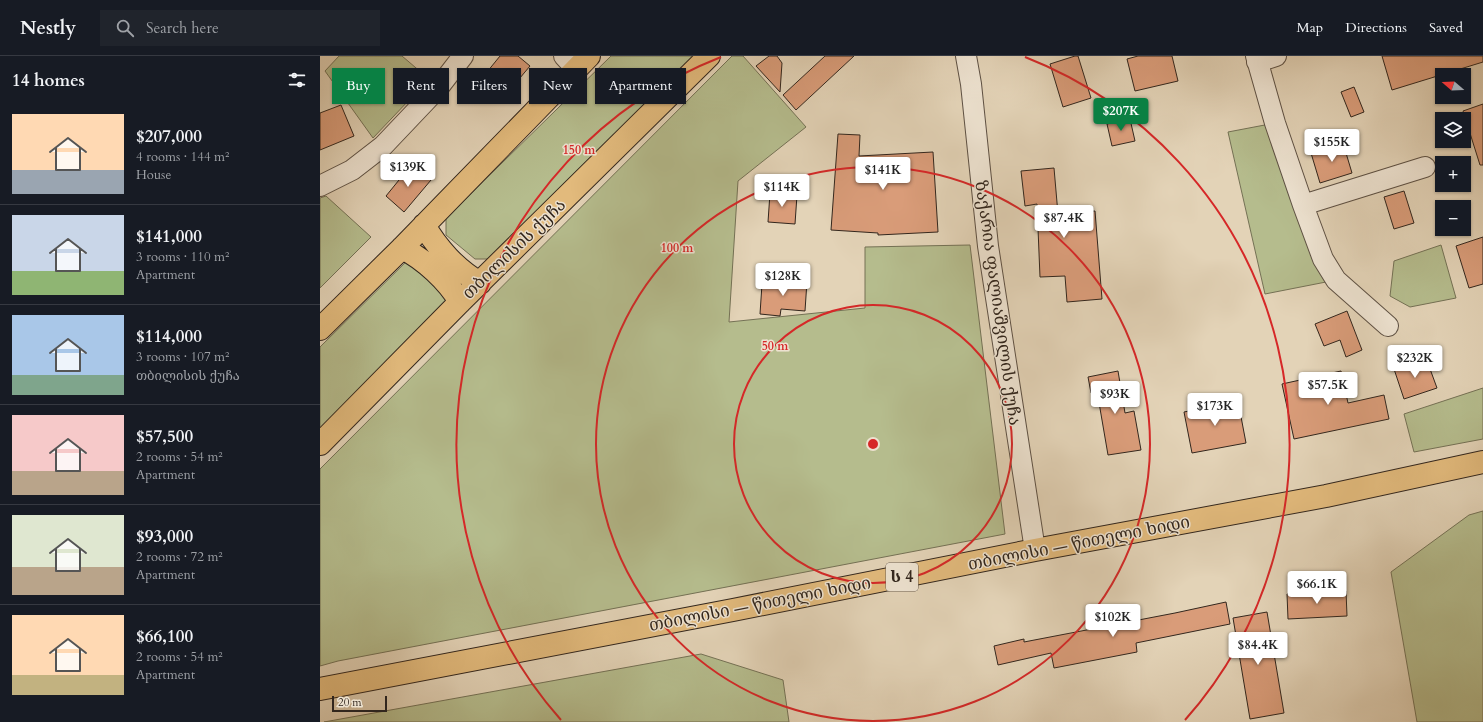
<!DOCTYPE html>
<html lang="en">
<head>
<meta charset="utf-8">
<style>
	:root { --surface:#171b24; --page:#20242c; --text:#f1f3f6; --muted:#9ea1a6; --line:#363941; --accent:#0b8043 }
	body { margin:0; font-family:Cardo,"Noto Serif Georgian",serif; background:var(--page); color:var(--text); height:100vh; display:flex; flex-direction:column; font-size:15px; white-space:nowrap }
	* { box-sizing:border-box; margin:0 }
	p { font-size:13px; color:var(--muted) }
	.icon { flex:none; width:22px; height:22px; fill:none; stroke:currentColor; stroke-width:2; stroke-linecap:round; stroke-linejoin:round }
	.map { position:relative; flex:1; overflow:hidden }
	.details { display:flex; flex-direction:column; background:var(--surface); width:320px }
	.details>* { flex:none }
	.guide { position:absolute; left:12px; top:12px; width:380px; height:36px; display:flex; gap:8px }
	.needle { width:26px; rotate:289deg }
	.buttons { position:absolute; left:1115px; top:12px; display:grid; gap:8px }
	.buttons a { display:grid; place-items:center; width:36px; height:36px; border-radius:0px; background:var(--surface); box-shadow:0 1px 3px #0004; font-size:20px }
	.scale { position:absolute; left:12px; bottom:10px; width:55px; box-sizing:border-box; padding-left:4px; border:2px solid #32261d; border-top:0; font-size:11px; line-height:14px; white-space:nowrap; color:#32261d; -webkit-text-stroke:3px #ede2d0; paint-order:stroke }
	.price { position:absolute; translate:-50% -34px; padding:0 9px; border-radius:4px; background:#fff; color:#222; font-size:13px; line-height:26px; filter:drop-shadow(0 1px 2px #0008) }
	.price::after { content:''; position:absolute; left:50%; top:24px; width:12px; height:9px; margin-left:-6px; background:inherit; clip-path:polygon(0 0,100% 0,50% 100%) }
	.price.selected { background:var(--accent); color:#fff }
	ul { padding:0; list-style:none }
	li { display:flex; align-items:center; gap:12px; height:100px; padding:0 12px }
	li+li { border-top:1px solid var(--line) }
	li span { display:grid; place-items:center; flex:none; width:112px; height:80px; border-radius:0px; color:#555 }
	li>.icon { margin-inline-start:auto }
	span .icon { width:48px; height:48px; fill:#fffc; stroke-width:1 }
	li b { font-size:17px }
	h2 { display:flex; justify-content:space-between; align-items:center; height:48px; padding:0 12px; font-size:17px }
	.pill { padding:0 14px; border-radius:0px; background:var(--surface); box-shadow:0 1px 3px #0004; font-size:14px; line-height:36px }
	.pill.selected { background:var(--accent); color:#fff }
	header { display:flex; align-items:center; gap:24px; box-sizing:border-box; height:56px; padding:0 20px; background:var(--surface); border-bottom:1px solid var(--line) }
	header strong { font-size:19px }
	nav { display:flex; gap:22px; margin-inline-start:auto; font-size:14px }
	.search { width:280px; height:36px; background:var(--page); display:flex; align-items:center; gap:10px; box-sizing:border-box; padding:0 14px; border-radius:0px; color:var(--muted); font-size:15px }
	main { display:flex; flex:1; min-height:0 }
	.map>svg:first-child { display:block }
	.green { fill:#b5bc8d; stroke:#747155 }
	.building { fill:#d99c79; stroke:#32261d }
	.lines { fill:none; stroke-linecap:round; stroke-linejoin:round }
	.minor-casing { stroke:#5e5144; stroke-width:22 }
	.major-casing { stroke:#32261d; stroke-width:24 }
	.highway-casing { stroke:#32261d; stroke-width:24 }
	.minor { stroke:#ede2d0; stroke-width:20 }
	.major { stroke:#e2ba7c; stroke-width:22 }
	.highway { stroke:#e2ba7c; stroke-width:22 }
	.ring { fill:none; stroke:#d62828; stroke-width:2 }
	.labels { text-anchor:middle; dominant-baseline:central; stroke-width:3; stroke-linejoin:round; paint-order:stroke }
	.shield { fill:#ede2d0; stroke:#6a5e53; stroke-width:1 }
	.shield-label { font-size:16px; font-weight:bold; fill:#32261d }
	.street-label { font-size:17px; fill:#32261d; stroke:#ede2d0 }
	.centre { fill:#d62828; stroke:#ede2d0; stroke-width:2 }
	.ring-label { font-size:12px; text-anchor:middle; font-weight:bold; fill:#d62828; stroke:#ede2d0; stroke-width:3; stroke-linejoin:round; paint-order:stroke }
</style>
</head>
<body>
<header>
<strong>Nestly</strong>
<div class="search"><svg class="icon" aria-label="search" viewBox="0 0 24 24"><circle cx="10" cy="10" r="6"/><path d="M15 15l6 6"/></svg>Search here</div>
<nav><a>Map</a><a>Directions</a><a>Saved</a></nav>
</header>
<main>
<section class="details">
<h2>14 homes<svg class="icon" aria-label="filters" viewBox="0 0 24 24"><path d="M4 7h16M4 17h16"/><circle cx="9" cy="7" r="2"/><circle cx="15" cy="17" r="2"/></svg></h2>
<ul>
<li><span style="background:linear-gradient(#ffd9b3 70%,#9aa5b1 0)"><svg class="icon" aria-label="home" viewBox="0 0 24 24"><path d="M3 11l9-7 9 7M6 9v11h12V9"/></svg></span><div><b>$207,000</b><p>4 rooms · 144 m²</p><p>House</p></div></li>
<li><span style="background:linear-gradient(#c9d6e8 70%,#8fb573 0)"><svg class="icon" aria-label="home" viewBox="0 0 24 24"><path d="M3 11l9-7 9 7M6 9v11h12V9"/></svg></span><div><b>$141,000</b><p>3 rooms · 110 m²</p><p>Apartment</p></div></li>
<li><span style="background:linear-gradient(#a9c7e8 75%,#7fa58c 0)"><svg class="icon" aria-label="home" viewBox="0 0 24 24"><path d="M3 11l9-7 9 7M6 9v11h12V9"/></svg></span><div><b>$114,000</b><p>3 rooms · 107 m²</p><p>თბილისის ქუჩა</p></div></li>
<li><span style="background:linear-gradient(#f6c9c9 70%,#b9a48a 0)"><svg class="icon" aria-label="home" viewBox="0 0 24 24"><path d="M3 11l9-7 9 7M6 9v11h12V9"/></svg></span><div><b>$57,500</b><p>2 rooms · 54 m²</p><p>Apartment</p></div></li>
<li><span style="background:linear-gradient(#dfe7d0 65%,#b9a48a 0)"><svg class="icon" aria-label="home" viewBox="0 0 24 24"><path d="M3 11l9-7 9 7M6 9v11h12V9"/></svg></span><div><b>$93,000</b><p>2 rooms · 72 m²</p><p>Apartment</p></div></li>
<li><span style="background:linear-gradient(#ffd9b3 75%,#c2b280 0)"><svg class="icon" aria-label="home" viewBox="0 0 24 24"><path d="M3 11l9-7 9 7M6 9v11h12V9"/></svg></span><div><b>$66,100</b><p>2 rooms · 54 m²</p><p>Apartment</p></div></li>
</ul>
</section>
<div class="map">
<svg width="1163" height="666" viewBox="0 0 1163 666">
	<rect width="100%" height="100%" fill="#e3d3b7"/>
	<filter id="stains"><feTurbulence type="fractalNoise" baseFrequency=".005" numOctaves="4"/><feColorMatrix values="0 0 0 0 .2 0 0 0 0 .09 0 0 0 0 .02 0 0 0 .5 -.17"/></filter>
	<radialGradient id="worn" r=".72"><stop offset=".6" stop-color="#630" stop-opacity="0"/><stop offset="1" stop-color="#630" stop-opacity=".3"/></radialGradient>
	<path class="green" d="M 19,0 L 82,0 L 109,23 L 53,82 L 5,15 Z
		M 291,0 L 375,0 L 169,203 L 155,203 L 126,179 L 126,162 Z
		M 412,0 L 423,0 L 486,71 L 418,125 L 409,266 L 545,252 L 545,191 L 650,189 L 685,478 L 18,605 L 0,610 L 0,413 Z
		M 950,68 L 1006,226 L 945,238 L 908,76 Z
		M 6,140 L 51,181 L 0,232 L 0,142 Z
		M 1121,189 L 1136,242 L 1090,251 L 1070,240 L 1074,205 Z
		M 93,199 L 136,234 L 0,375 L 0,291 Z
		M 1163,332 L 1163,383 L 1094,396 L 1084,358 Z
		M 1163,455 L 1163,666 L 1097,666 L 1071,516 L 1149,459 Z
		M 381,598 L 463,624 L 469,666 L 4,666 Z"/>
	<path class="building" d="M 180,0 L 198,0 L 210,10 L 189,35 L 167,16 Z
		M 449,0 L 457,0 L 462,7 L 460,36 L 436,10 Z
		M 505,0 L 534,0 L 476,54 L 463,39 Z
		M 755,0 L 758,0 L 771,42 L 743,51 L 730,8 Z
		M 818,0 L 852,0 L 858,25 L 815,35 L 807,3 Z
		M 1062,0 L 1163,0 L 1163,6 L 1072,34 Z
		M 1034,31 L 1044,56 L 1031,61 L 1021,36 Z
		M 1163,48 L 1163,109 L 1160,109 L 1143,55 Z
		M 21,49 L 34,80 L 0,94 L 0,57 Z
		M 810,63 L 815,85 L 792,90 L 787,68 Z
		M 518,78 L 540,79 L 539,100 L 613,96 L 618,176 L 558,179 L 558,177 L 511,174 Z
		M 1023,87 L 1032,117 L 1000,127 L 991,97 Z
		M 92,108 L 111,124 L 84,156 L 66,140 Z
		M 734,112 L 738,158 L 775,155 L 782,243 L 747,246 L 745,220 L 720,221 L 717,148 L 705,150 L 701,115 Z
		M 1084,135 L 1094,167 L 1074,173 L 1064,141 Z
		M 450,137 L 477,139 L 475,168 L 448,166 Z
		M 1163,181 L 1163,228 L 1149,232 L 1136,190 Z
		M 456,223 L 487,225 L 485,255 L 461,253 L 460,260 L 440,258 L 442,228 L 456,229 Z
		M 1027,255 L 1042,294 L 1026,301 L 1020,284 L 1004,290 L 995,268 Z
		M 1106,302 L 1117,332 L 1084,343 L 1074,313 Z
		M 798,315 L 805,357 L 814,355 L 821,394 L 788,399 L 777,335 L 771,337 L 768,321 Z
		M 1021,315 L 1028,347 L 1064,339 L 1069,363 L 974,383 L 962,328 Z
		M 918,345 L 926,387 L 872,397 L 864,356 Z
		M 1026,535 L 1027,560 L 968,563 L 967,538 Z
		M 906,546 L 910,568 L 816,587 L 817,596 L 734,612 L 731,597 L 678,609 L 674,590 L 704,583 L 704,586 L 855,557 Z
		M 947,556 L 964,657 L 930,663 L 913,562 Z"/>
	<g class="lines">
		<defs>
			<path id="minor" d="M 244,0 L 256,13
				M 646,0 L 651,28 L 668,190 L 715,494
				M 936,0 L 955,67 L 983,149 L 1003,203 L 1016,224 L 1068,270
				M 937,6 L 956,0
				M 0,130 L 32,114 L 63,90 L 119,31 L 143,0
				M 983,149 L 1105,111"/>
			<path id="major" d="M 104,169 C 117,192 137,214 160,227
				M 82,192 C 104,203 128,225 140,246
				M 0,273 L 82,192 L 269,0
				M 0,388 L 140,246 L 389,0"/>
			<path id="highway" d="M 0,633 L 413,554 L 715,494 L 1006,440 L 1163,406"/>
		</defs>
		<use href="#minor" class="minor-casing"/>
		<use href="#major" class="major-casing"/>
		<use href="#highway" class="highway-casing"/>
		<use href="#minor" class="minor"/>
		<use href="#major" class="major"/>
		<use href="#highway" class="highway"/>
	</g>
	<g class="ring">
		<circle cx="553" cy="388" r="139"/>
		<circle cx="553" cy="388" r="277"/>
		<path d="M241 664A416 416 0 0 1 401 1M705 1A416 416 0 0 1 865 664"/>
	</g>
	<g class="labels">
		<rect class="shield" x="566" y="507" width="32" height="28" rx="3"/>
		<g class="shield-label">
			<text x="582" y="521">ს 4</text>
		</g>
		<g class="street-label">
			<text transform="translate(194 193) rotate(-44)">თბილისის ქუჩა</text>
			<text transform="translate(678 247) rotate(82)">ზაქარია ფალიაშვილის ქუჩა</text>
			<text transform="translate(759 487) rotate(-11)">თბილისი — წითელი ხიდი</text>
			<text transform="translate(440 548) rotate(-11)">თბილისი — წითელი ხიდი</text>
		</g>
	</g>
	<circle cx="553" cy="388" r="6" class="centre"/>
	<g class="ring-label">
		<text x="259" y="98">150 m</text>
		<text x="357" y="196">100 m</text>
		<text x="455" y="294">50 m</text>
	</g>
	<rect width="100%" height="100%" filter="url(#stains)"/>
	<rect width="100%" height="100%" fill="url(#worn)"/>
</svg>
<div class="buttons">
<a><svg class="needle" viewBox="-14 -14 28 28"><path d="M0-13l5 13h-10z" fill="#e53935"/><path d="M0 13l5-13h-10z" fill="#9ea1a6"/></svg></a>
<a><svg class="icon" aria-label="layers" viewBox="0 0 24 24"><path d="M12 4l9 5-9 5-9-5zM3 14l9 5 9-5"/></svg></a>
<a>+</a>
<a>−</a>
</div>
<div class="scale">20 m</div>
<b class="price selected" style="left:801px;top:76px">$207K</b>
<b class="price" style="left:1012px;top:107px">$155K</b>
<b class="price" style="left:88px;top:132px">$139K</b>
<b class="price" style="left:563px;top:135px">$141K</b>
<b class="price" style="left:462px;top:152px">$114K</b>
<b class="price" style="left:744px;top:183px">$87.4K</b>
<b class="price" style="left:463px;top:241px">$128K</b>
<b class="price" style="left:1095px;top:323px">$232K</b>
<b class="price" style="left:1008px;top:350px">$57.5K</b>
<b class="price" style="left:795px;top:359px">$93K</b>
<b class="price" style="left:895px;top:371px">$173K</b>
<b class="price" style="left:997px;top:549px">$66.1K</b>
<b class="price" style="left:793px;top:582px">$102K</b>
<b class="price" style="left:938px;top:610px">$84.4K</b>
<div class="guide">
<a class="pill selected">Buy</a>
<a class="pill">Rent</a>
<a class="pill">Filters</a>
<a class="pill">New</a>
<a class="pill">Apartment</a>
</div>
</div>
</main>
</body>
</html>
